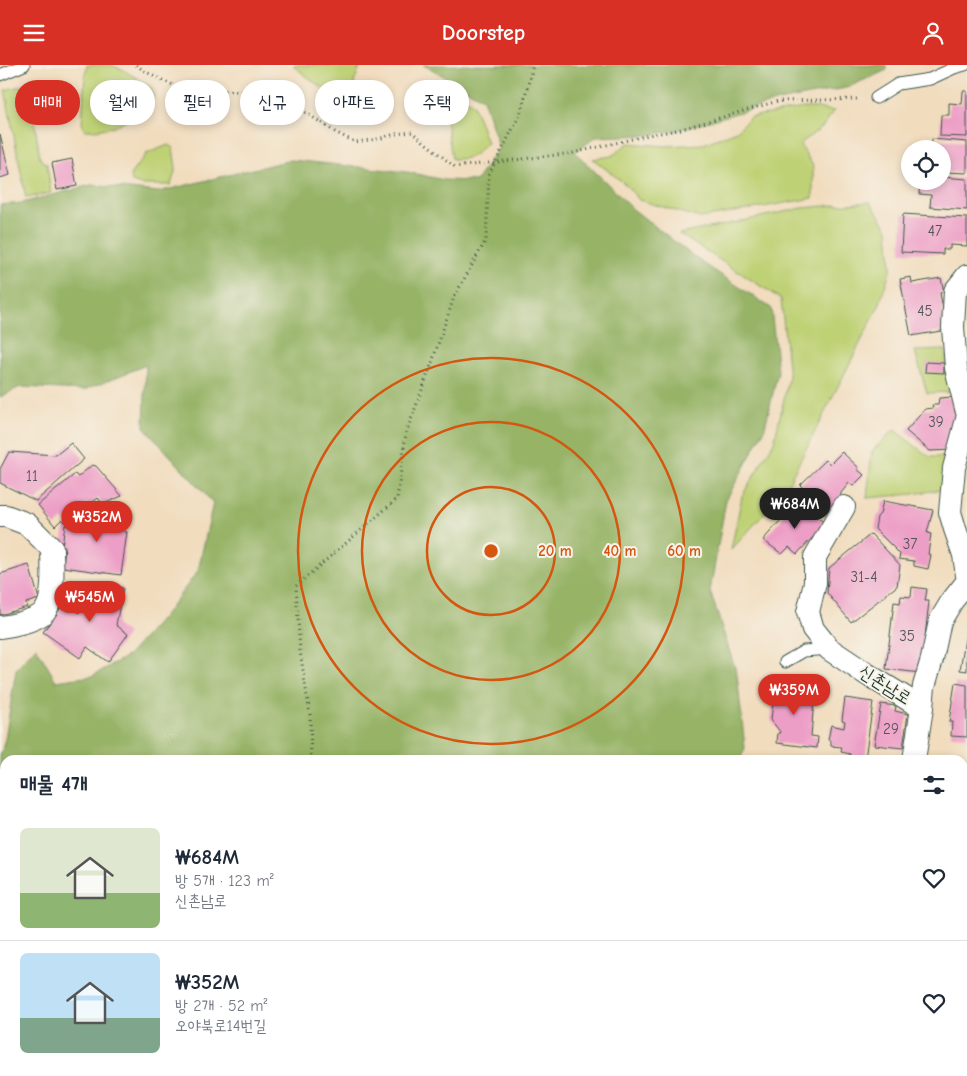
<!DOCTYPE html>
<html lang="ko">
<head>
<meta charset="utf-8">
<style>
	:root { --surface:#fff; --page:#f6f6f7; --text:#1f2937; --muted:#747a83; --line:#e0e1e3; --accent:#d93025 }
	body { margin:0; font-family:"Comic Neue","Poor Story",sans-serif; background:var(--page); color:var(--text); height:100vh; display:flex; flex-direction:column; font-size:19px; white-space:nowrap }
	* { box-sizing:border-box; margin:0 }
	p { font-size:16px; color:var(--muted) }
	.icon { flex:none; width:28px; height:28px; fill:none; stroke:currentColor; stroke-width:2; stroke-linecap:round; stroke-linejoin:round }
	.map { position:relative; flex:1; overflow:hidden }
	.side { position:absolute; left:0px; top:690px; width:968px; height:321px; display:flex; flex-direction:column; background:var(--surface); border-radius:15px 15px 0 0; box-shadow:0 2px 8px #0003 }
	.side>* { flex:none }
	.hud { position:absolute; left:15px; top:15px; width:500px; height:45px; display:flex; gap:10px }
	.buttons { position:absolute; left:901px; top:75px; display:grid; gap:10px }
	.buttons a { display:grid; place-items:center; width:50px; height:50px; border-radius:50%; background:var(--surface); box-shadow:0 2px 8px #0003; font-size:25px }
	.price { position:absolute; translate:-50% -42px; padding:0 11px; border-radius:18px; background:var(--accent); color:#fff; font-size:16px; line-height:32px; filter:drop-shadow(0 1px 2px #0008) }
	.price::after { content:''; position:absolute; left:50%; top:30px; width:15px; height:11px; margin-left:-8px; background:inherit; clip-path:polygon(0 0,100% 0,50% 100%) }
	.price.on { background:#222; color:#fff }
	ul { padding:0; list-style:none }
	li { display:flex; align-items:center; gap:15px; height:125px; padding:0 20px }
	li+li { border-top:1px solid var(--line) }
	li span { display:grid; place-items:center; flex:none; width:140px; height:100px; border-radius:8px; color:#555 }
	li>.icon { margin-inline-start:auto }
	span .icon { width:60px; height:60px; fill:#fffc; stroke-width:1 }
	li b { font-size:21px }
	h2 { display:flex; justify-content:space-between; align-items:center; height:60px; padding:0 20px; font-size:21px }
	.chip { padding:0 18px; border-radius:22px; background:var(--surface); box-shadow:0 2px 8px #0003; font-size:18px; line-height:45px }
	.chip.on { background:var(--accent); color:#fff }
	header { display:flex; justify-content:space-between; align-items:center; height:65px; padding:0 20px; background:var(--accent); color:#fff; font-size:22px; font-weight:800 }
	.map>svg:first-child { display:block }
	.green { fill:#bed174; stroke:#6e8754 }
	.forest { fill:#96b366; stroke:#5a784d }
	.building { fill:#ed9ec6 }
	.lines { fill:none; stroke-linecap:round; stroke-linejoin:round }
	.service-casing { stroke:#3e5549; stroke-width:13 }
	.minor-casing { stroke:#3e5549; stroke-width:24 }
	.path { stroke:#3e5549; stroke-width:3; stroke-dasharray:1 4; stroke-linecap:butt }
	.service { stroke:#fff; stroke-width:11 }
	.minor { stroke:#fff; stroke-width:22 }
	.ring { fill:none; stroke:#d45610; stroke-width:2.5 }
	.labels { text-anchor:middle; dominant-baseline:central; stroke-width:4; stroke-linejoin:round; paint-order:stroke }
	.number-label { font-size:15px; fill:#525558 }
	.street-label { font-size:18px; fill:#1f3d34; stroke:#f7f3e8 }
	.centre { fill:#d45610; stroke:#f7f3e8; stroke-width:2.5 }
	.ring-label { font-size:15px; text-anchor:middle; font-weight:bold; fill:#d45610; stroke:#f7f3e8; stroke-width:4; stroke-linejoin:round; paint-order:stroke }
</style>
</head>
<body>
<header><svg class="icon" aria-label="menu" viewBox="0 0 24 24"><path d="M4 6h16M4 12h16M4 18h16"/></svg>Doorstep<svg class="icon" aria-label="person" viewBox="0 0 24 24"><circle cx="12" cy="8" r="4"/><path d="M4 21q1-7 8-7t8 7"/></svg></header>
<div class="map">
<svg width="967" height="1011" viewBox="0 0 967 1011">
	<rect width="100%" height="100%" fill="#f7f3e8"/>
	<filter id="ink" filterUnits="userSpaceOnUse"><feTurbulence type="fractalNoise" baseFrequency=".02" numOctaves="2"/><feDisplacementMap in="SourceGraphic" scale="10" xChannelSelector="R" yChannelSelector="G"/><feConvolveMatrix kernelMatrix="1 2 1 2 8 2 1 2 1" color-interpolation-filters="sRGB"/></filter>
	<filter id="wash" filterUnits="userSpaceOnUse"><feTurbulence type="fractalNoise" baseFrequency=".0096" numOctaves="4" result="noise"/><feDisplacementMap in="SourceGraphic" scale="20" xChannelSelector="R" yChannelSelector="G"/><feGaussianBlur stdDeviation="1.12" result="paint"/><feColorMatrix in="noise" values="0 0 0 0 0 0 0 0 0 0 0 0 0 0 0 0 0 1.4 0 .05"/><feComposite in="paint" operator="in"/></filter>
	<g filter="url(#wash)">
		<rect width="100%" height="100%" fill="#f1dcbd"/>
		<path class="green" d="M 87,0 L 110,0 L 122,4 L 151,22 L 154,29 L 151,42 L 113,62 L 96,65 L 84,65 L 82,59 L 85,10 Z
			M 293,0 L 362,0 L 359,4 L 354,18 L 368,58 L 356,60 L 342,59 L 332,50 L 332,23 L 322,23 L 306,11 Z
			M 29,19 L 40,94 L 47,99 L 51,128 L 26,133 L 5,25 Z
			M 459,30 L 473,39 L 487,78 C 472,92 473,94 452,94 L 443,34 Z
			M 803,43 L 817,43 L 834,46 L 823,61 L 800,79 L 813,101 L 813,133 L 724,149 L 700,153 L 639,135 L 625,119 L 593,94 L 612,91 L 628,78 L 665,81 L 703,79 L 737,66 L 750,52 Z
			M 168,80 L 173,83 L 176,103 L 171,120 L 141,120 L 132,117 L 130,110 L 146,89 Z
			M 870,137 L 888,164 L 891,203 L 879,241 L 784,427 L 731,485 L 742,431 L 774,377 L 789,312 L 781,234 L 679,169 L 724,160 L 802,143 Z
			M 945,285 L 951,327 L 927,328 L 915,286 Z
			M 894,365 L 930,392 L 951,392 L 944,424 L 913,429 L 867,433 L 872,386 Z
			M 7,1006 L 160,1006 L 154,1011 L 19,1011 Z
			M 517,1006 L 585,1006 L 591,1011 L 519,1011 Z"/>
		<path class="forest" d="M 423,0 L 886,0 L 887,5 L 846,23 L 778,36 L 678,65 L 649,70 L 596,72 L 575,87 L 634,145 L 697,194 L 771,243 L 778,307 L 764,366 L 726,435 L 710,526 L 737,609 L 745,683 L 740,695 L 5,695 L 5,935 L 0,937 L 0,692 L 5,674 L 16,605 L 36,582 L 56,616 L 92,611 L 129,590 L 164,551 L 198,506 L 213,438 L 144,362 L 146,300 L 84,325 L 20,322 L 0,332 L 0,140 L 22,138 L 91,120 L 158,127 L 291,95 L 407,107 L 444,115 L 476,116 L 499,82 L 483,34 L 435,6 Z
			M 176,1006 L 506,1006 L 509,1011 L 171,1011 Z"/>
		<g id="blocks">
			<path class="building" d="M 963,26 L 967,26 L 967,72 L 940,71 L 941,50 L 949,50 L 949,38 L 962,39 Z
				M 0,69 L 10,110 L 0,113 Z
				M 932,74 L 967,77 L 967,108 L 942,107 L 942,84 L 931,84 Z
				M 72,94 L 77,121 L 57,125 L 52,98 Z
				M 942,112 L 967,114 L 967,145 L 930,142 L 931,130 L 919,129 L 920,116 L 942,116 Z
				M 903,149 L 967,153 L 967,181 L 950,180 L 950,184 L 943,184 L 943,189 L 901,187 Z
				M 911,212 L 912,218 L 941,213 L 944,227 L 940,228 L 947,265 L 911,271 L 900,214 Z
				M 926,297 L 944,298 L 944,308 L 925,307 Z
				M 955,332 L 955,347 L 958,348 L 953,385 L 930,386 L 906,366 L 925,344 L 933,343 L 932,340 L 938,340 L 939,333 Z
				M 71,378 L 84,394 L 36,436 L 0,418 L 0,404 L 9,387 L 56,390 Z
				M 842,387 L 859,403 L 857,404 L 864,410 L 853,421 L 849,418 L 841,428 L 840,437 L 836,442 L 829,445 L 821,442 L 816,439 L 816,435 L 800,420 L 826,395 L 830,399 Z
				M 92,400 L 96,401 L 122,431 L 103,439 L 98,433 L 89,440 L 87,438 L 65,457 L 62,454 L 55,461 L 38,440 L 75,409 L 78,412 Z
				M 883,436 L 933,445 L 927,468 L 931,469 L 928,489 L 931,490 L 928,504 L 914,501 L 914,496 L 899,494 L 900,489 L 875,464 L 877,452 L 880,449 Z
				M 803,439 L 818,448 L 815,451 L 828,460 L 815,470 L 797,489 L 789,482 L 782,489 L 763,475 L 787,448 L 792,451 Z
				M 98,444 L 127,448 L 124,467 L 127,467 L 121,510 L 63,502 L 65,481 L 62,481 L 65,460 L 84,463 L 87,448 Z
				M 871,469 L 900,500 L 897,521 L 851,557 L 827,528 L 829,503 Z
				M 29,500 L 39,534 L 26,538 L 27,542 L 0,550 L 0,509 Z
				M 86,516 L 123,523 L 116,560 L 128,569 L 108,597 L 87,582 L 80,593 L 43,567 L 65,537 L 79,548 Z
				M 912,522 L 927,524 L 925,536 L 929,536 L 921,608 L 886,604 L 894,537 L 900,538 L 901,531 L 911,532 Z
				M 966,568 L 967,568 L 967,606 L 960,605 Z
				M 955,618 L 967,620 L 967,672 L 951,671 L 952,657 L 949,657 Z
				M 775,620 L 815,624 L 811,671 L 818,672 L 817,683 L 777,678 L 778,668 L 781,668 L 771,655 Z
				M 845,633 L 873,637 L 865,694 L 850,692 L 850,689 L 841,687 L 842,682 L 831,681 L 831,675 L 828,675 L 831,660 L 844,663 L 845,656 L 842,655 Z
				M 881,639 L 896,641 L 895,646 L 908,649 L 903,683 L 874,680 Z
				M 962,787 L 966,788 L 967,821 L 962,821 Z
				M 962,985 L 967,985 L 967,1011 L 952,1011 L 952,1006 L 962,1006 Z
				M 811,1006 L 856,1006 L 865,1011 L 809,1011 Z"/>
		</g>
	</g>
	<g filter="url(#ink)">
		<use href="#blocks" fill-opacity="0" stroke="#3e5549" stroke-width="1"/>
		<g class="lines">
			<defs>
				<path id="service" d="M 0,10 L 24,0
					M 876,33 L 898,19 L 930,14 L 954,3 L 965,0
					M 785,597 L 804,586 L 829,584
					M 962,963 L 967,963"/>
				<path id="minor" d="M 967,211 L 955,226 L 953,262 L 956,303 L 967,347
					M 967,354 L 954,403 L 950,447 L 955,464 L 964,490 L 967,510
					M 844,442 L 815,492 L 815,518 L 808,547 L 813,564 L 829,584 L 865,608 L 922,643
					M 0,451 L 6,451 L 27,459 L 52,484 C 52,501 56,538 42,549 C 33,556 11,561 0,562
					M 914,695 L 922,643 L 924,621 L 932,594 L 940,556 L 952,536 L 967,517
					M 613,1006 L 624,1011
					M 894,1011 L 897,1006"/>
			</defs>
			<use href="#service" class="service-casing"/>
			<use href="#minor" class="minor-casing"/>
			<path class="path" d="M 136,0 L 146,7 L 177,22 L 233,26 L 257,27 L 282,32 L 335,67 L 355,77 L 378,74 L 395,69 L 412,67 L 455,102 L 573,88 L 649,70 L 678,65 L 778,36 L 860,34
				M 311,695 L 310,650 L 300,586 L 296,521 L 397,434 L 406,368 L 430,303 L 454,232 L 486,175 L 489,109 L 520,50 L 533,0
				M 439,1006 L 441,1011"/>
			<use href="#service" class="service"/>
			<use href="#minor" class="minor"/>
		</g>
	</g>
	<g class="ring">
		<circle cx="491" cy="486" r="64"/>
		<circle cx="491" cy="486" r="129"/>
		<circle cx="491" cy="486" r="193"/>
	</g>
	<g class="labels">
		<g class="number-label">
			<text x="935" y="166">47</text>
			<text x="925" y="246">45</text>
			<text x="936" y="357">39</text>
			<text x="32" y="411">11</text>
			<text x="910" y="479">37</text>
			<text x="864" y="512">31-4</text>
			<text x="907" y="571">35</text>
			<text x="891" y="664">29</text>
		</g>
		<g class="street-label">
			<text transform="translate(885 620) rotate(32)">신촌남로</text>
		</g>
	</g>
	<circle cx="491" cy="486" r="8" class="centre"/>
	<g class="ring-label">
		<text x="555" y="491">20 m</text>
		<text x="620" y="491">40 m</text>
		<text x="684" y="491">60 m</text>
	</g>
</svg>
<div class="buttons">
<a><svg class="icon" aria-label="locate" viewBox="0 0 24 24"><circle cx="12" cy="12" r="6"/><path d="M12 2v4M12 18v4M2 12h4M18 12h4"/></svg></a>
</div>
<b class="price on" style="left:795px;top:465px">₩684M</b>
<b class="price" style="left:97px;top:478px">₩352M</b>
<b class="price" style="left:90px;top:558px">₩545M</b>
<b class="price" style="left:794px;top:651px">₩359M</b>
<div class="hud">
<a class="chip on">매매</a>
<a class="chip">월세</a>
<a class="chip">필터</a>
<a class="chip">신규</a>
<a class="chip">아파트</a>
<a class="chip">주택</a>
</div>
<section class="side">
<h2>매물 4개<svg class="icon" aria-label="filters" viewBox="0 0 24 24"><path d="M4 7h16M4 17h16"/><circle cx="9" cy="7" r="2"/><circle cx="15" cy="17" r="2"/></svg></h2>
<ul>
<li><span style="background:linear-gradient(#dfe7d0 65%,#8fb573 0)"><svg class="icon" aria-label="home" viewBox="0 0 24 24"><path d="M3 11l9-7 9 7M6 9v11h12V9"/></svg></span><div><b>₩684M</b><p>방 5개 · 123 m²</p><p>신촌남로</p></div><svg class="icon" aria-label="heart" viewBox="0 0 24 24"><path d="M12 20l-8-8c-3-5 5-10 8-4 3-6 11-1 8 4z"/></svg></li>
<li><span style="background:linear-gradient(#bfe0f5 65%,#7fa58c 0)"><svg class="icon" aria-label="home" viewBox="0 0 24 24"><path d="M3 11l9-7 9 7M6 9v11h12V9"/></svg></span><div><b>₩352M</b><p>방 2개 · 52 m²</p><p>오야북로14번길</p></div><svg class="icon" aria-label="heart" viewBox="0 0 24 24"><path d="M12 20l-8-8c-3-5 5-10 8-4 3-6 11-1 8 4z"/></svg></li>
</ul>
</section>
</div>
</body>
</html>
